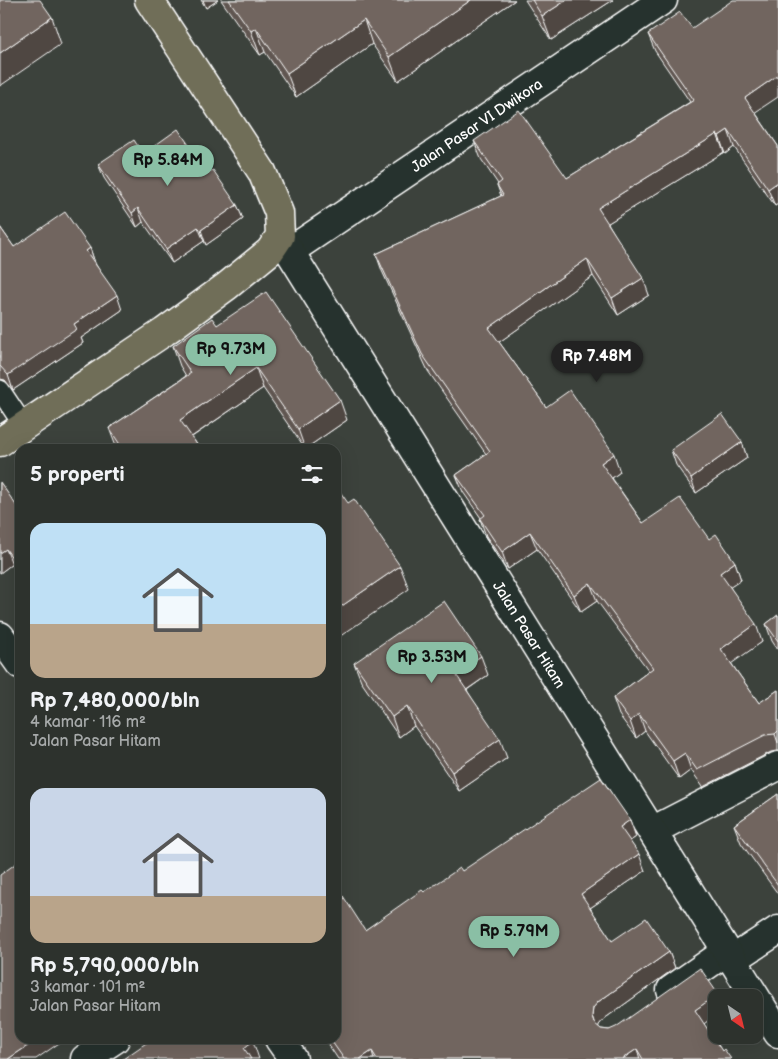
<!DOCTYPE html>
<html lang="id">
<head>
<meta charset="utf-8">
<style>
	:root { --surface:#2d322d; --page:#353a35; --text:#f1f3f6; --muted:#a7aaaa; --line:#484d49; --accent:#8abfa5 }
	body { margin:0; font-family:"Balsamiq Sans",sans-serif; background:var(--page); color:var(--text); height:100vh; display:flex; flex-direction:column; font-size:19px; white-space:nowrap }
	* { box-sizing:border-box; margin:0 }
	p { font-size:16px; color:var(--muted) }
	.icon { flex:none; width:28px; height:28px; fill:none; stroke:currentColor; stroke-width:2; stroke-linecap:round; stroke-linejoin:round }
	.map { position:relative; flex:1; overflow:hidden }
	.side { position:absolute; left:15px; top:444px; width:326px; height:600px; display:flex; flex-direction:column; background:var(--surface); border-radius:15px; box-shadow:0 5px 20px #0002,0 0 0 1px var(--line) }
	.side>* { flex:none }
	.needle { width:32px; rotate:145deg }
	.fabs { position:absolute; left:708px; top:989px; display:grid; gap:10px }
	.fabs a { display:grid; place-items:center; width:55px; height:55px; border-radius:10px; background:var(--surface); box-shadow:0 5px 20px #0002,0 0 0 1px var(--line); font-size:25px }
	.price { position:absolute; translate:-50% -42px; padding:0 11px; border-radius:18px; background:var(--accent); color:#111; font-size:16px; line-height:32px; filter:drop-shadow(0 1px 2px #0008) }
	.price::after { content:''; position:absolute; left:50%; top:30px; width:15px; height:11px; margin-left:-8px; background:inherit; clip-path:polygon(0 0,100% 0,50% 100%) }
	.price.on { background:#222; color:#fff }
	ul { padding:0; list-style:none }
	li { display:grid; align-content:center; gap:10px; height:265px; padding:0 15px }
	li span { display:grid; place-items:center; height:155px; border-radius:15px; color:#555 }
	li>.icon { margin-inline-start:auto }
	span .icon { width:90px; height:90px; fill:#fffc; stroke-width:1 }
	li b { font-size:21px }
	h2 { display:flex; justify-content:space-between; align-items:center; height:60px; padding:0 15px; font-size:21px }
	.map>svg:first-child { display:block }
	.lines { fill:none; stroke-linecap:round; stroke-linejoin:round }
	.service-casing { stroke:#fff; stroke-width:22 }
	.minor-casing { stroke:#fff; stroke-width:31 }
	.secondary-casing { stroke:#fff; stroke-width:31 }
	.primary-casing { stroke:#fff; stroke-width:31 }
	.service { stroke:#26332d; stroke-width:19 }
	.minor { stroke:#26332d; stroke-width:28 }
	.secondary { stroke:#26332d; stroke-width:28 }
	.primary { stroke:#706e59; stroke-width:28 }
	.wall { fill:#615751; stroke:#fff }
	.shaded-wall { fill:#4f4742; stroke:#fff }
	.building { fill:#71655e; stroke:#fff }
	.labels { text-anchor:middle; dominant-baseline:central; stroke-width:5; stroke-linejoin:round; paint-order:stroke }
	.street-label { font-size:15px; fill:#fff; stroke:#26332d }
</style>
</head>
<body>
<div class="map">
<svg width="778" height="1059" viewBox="0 0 778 1059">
	<rect width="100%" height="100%" fill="#3c423c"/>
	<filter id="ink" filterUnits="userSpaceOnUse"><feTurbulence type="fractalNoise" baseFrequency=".02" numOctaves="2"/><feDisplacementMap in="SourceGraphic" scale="10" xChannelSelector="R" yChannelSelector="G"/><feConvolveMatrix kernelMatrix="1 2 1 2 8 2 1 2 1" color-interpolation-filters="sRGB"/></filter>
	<g filter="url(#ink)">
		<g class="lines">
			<defs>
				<path id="service" d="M 0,390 L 24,426"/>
				<g id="minor">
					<path id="s1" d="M 290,251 L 663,0"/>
					<path d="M 0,636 L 20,664"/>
					<path d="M 652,831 L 778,766"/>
					<path d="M 732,960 L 778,930"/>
					<path d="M 671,990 L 727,951"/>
					<path d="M 279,1039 L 293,1059"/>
					<path d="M 85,1059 L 115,1039"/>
				</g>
				<g id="secondary">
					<path id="s2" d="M 280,236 L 778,1033"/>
				</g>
				<path id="primary" d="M 0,442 L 164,332 L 227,286 L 270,251 L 280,236 L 279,213 L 262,172 L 149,0"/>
			</defs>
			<use href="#service" class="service-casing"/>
			<use href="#minor" class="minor-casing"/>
			<use href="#secondary" class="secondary-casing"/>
			<use href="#primary" class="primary-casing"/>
			<use href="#service" class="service"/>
			<use href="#minor" class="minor"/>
			<use href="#secondary" class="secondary"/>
			<use href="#primary" class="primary"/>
		</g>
		<path class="wall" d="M 201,0 L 218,0 L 206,8 Z
			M 221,0 L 515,0 L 398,81 L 372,44 L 296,97 L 265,52 L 260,55 Z
			M 525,0 L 613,0 L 551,40 Z
			M 692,28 L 755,112 L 778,146 L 778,204 L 775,206 L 734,147 L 725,154 L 724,152 L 608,223 L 649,295 L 618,315 L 593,276 L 499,342 L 546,407 L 620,472 L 612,478 L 643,523 L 709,539 L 735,562 L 741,580 L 730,587 L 762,642 L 731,663 L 759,703 L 778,690 L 778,751 L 771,752 L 703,787 L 691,770 L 679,779 L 645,731 L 636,738 L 619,715 L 613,698 L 649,671 L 597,601 L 581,612 L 537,549 L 508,569 L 486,536 L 480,519 L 481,518 L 463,492 L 456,475 L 486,454 L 428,371 L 382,271 L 376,254 L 501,196 L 497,185 L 498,184 L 481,159 L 474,141 L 567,178 L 690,102 L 655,51 L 648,34 Z
			M 143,154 L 208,173 L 237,205 L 243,219 L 206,245 L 204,241 L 172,263 L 143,222 L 137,227 L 104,178 L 98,164 Z
			M 0,227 L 14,247 L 90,248 L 95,263 L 122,310 L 81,338 L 83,343 L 13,390 L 5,380 L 0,379 Z
			M 217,325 L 347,420 L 305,449 L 263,388 L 192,437 L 200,449 L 117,449 L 109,428 L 186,376 L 180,366 L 173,346 Z
			M 742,442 L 747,458 L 696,493 L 676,465 L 671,450 Z
			M 0,483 L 20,511 L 20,576 L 12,564 L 0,573 Z
			M 778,615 L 778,650 L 772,641 L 766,624 Z
			M 354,663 L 488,675 L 467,690 L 507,758 L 459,791 L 414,726 L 399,737 L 362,683 Z
			M 778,794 L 778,894 L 741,843 L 734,825 Z
			M 630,820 L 636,837 L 630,841 L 645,871 L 590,908 L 612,941 L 669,952 L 675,968 L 604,1019 L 599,1025 L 598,1027 L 601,1029 L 609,1030 L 704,1024 L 722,1051 L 731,1059 L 338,1059 L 330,1047 L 327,1039 L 336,1039 L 365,930 L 424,892 L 462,871 Z"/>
		<path class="shaded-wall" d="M 203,0 L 218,0 L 206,8 Z
			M 471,0 L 515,0 L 398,81 L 389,57 Z
			M 567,0 L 613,0 L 551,40 L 542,16 Z
			M 52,17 L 61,44 L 0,86 L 0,53 Z
			M 364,20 L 372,44 L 296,97 L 287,73 Z
			M 256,28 L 265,52 L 260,55 L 251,31 Z
			M 778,75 L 778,97 L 751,115 L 745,98 Z
			M 728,130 L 734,147 L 725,154 L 719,136 Z
			M 717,134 L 724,152 L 605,225 L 598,208 Z
			M 778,182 L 778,204 L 775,206 L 768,189 Z
			M 237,205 L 243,219 L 206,245 L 201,230 Z
			M 138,208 L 143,222 L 137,227 L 132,213 Z
			M 198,227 L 204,241 L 172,263 L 166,249 Z
			M 90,248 L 95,263 L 91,266 L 86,251 Z
			M 587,259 L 593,276 L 495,345 L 489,328 Z
			M 643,278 L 649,295 L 618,315 L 612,298 Z
			M 117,295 L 122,310 L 81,338 L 83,343 L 13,390 L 8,375 L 74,324 Z
			M 256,368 L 263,388 L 187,440 L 180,420 Z
			M 340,400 L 347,420 L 305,449 L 298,429 Z
			M 742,442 L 747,458 L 696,493 L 691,478 Z
			M 614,454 L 620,472 L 608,481 L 601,463 Z
			M 530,532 L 537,549 L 508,569 L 502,552 Z
			M 6,549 L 12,564 L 0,573 L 0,553 Z
			M 735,562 L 741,580 L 726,590 L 720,573 Z
			M 400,566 L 409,589 L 336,639 L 336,610 Z
			M 590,583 L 597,601 L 581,612 L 574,595 Z
			M 756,624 L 762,642 L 728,666 L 721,649 Z
			M 481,656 L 488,675 L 462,693 L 455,673 Z
			M 407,706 L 414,726 L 399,737 L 392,717 Z
			M 639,714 L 645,731 L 636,738 L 630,721 Z
			M 778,731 L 778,743 L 775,734 Z
			M 500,739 L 507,758 L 459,791 L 452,772 Z
			M 685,753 L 691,770 L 679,779 L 673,761 Z
			M 630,820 L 636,837 L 626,844 L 620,827 Z
			M 639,854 L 645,871 L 587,910 L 581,894 Z
			M 669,952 L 675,968 L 604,1019 L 599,1025 L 598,1033 L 592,1016 L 593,1008 L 598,1002 Z
			M 718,994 L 719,998 L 716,998 L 716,1015 L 701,1026 L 695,1010 Z
			M 38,1039 L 65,1039 L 36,1059 L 8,1059 Z
			M 253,1041 L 259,1059 L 248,1059 L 244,1048 Z
			M 637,1049 L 640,1059 L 622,1059 Z
			M 372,1051 L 374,1059 L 360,1059 Z"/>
		<path class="building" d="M 0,0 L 40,0 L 52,17 L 0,53 Z
			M 229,0 L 471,0 L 389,57 L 364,20 L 287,73 L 256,28 L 251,31 Z
			M 532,0 L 567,0 L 542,16 Z
			M 733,0 L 778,0 L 778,75 L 745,98 L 778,146 L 778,182 L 768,189 L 728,130 L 719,136 L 717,134 L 598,208 L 643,278 L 612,298 L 587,259 L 489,328 L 546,407 L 570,390 L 614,454 L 601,463 L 643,523 L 680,498 L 709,539 L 716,534 L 735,562 L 720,573 L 756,624 L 721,649 L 759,703 L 778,690 L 778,731 L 775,734 L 765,735 L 697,770 L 685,753 L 673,761 L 639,714 L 630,721 L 613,698 L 653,668 L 590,583 L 574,595 L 530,532 L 502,552 L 480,519 L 485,515 L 456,475 L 490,451 L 422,354 L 376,254 L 503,195 L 497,185 L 502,181 L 474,141 L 519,110 L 567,178 L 694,100 L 648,34 L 680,12 L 692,28 Z
			M 178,129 L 208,173 L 213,170 L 237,205 L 201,230 L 198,227 L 166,249 L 138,208 L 132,213 L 98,164 L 134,140 L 143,154 Z
			M 65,212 L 90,248 L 86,251 L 117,295 L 74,324 L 77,329 L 8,375 L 0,366 L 0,227 L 14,247 Z
			M 266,292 L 340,400 L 298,429 L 256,368 L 180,420 L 200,449 L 123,449 L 109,428 L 191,373 L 173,346 L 212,318 L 217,325 Z
			M 722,414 L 742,442 L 691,478 L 671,450 Z
			M 0,482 L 20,511 L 20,569 L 6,549 L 0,553 Z
			M 336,486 L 348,503 L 354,499 L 400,566 L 336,610 Z
			M 444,601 L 481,656 L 455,673 L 500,739 L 452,772 L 407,706 L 392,717 L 354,663 Z
			M 778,615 L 778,641 L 766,624 Z
			M 601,778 L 630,820 L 620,827 L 639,854 L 581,894 L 612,941 L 646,918 L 669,952 L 598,1002 L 593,1008 L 592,1016 L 594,1023 L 601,1029 L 609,1030 L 616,1027 L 700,968 L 718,994 L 695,1010 L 722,1051 L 724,1049 L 731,1059 L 643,1059 L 637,1049 L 622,1059 L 377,1059 L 372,1051 L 360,1059 L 344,1059 L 330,1039 L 336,1039 L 336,899 L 337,900 L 343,896 L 365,930 L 422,890 L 424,892 L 460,868 L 462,871 Z
			M 778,794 L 778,885 L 734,825 Z
			M 18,862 L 20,865 L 20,1039 L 38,1039 L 8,1059 L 0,1059 L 0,875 Z
			M 152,1039 L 251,1039 L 253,1041 L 244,1048 L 251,1059 L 123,1059 Z"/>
	</g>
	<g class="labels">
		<g class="street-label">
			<text stroke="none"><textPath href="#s1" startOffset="225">Jalan Pasar VI Dwikora</textPath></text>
			<text stroke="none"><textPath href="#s2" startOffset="470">Jalan Pasar Hitam</textPath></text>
		</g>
	</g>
</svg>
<div class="fabs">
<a><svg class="needle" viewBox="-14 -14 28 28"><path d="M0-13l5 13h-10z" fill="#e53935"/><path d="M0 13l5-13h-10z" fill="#a7aaaa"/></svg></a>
</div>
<b class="price" style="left:168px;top:187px">Rp 5.84M</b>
<b class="price" style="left:231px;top:376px">Rp 9.73M</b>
<b class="price on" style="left:597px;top:383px">Rp 7.48M</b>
<b class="price" style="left:432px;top:684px">Rp 3.53M</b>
<b class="price" style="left:514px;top:958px">Rp 5.79M</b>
<section class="side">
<h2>5 properti<svg class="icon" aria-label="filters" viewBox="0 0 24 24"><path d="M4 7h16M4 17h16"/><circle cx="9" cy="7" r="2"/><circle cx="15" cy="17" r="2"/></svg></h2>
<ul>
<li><span style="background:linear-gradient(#bfe0f5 65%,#b9a48a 0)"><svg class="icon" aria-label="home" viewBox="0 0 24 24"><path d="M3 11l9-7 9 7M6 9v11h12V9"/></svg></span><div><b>Rp 7,480,000/bln</b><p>4 kamar · 116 m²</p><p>Jalan Pasar Hitam</p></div></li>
<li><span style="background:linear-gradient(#c9d6e8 70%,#b9a48a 0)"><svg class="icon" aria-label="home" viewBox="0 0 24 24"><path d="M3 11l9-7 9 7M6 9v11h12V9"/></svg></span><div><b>Rp 5,790,000/bln</b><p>3 kamar · 101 m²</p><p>Jalan Pasar Hitam</p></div></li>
</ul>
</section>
</div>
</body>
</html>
